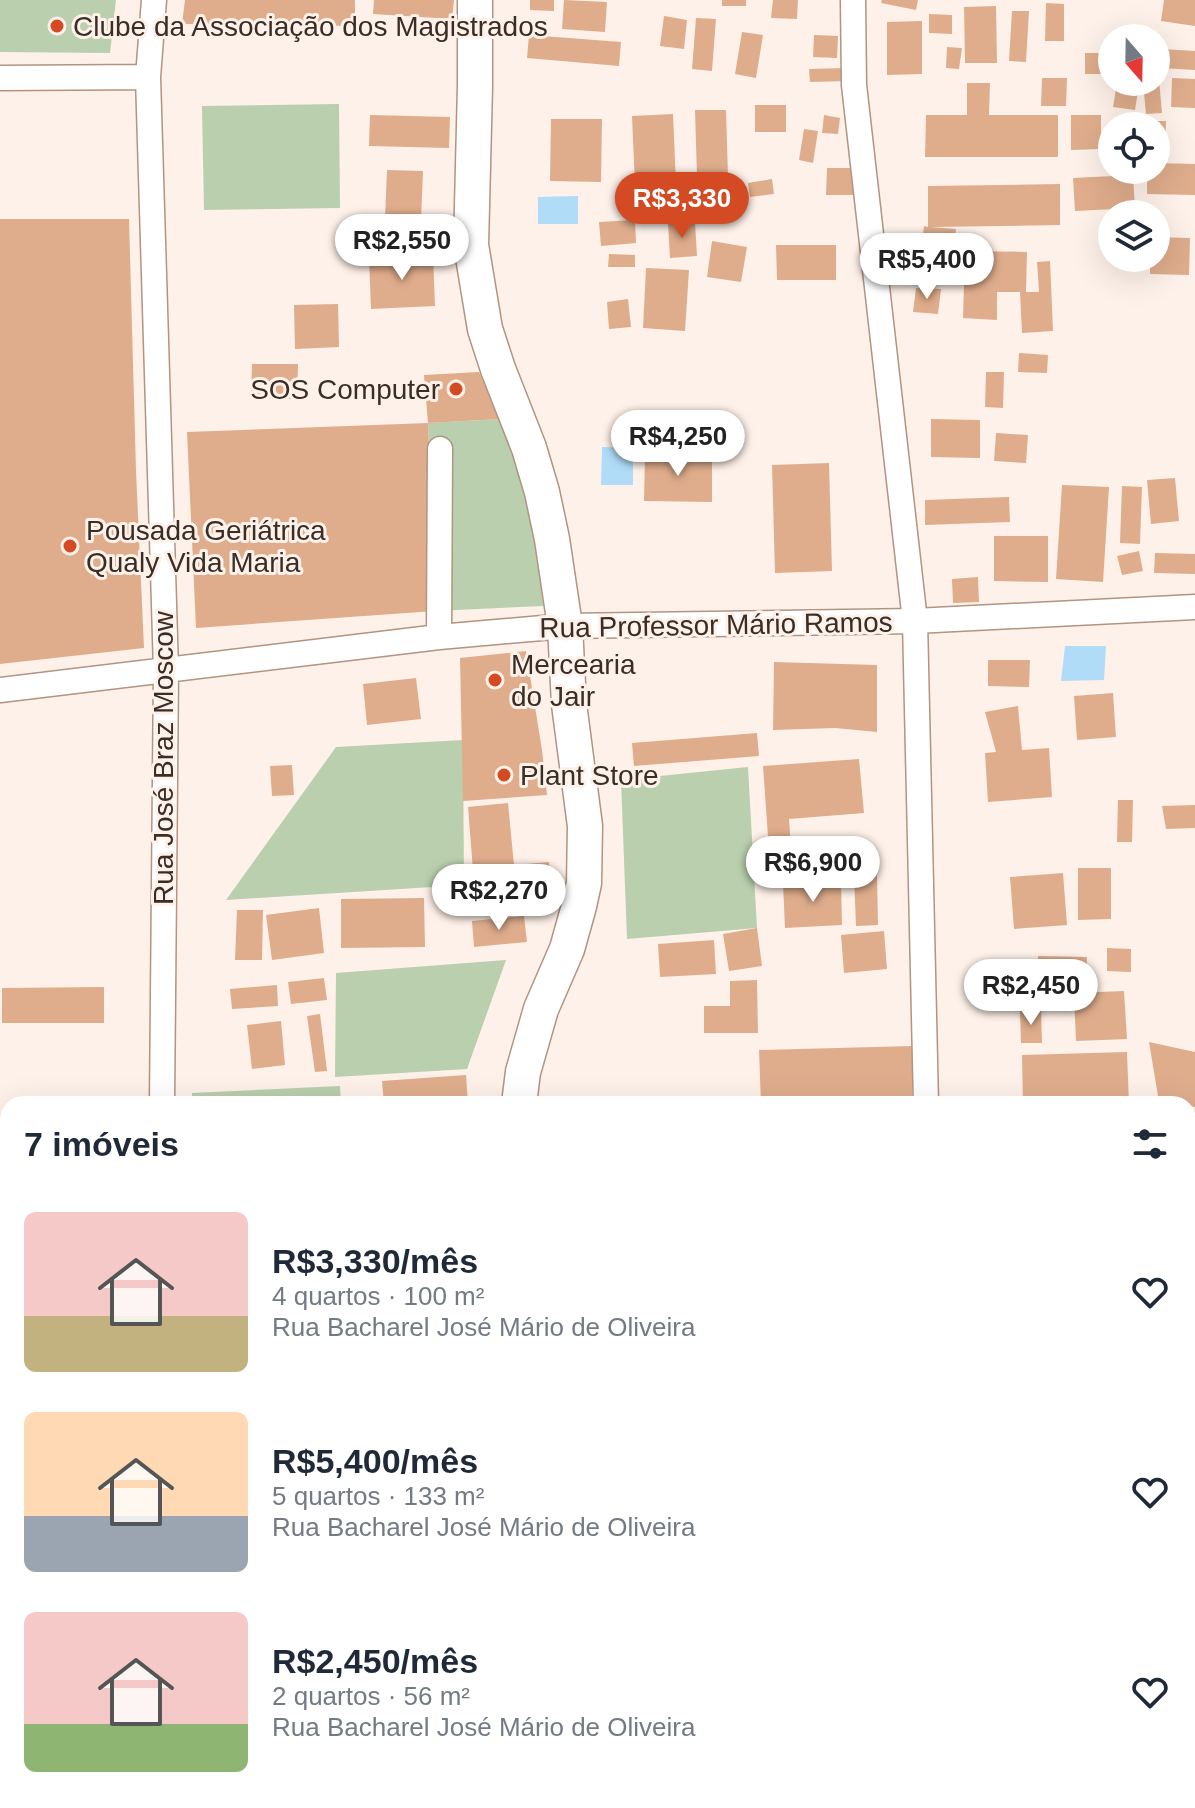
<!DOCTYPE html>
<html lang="pt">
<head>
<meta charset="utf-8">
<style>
	:root { --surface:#fff; --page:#f6f6f7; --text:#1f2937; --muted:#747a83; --accent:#d34a23 }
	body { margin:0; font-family:Helvetica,sans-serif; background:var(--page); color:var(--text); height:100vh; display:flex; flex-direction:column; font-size:30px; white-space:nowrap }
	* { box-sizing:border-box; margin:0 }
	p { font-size:26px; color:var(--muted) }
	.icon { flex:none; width:44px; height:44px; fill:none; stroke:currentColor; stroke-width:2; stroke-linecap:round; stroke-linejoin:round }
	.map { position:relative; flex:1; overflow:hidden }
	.side { position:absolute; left:0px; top:1096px; width:1196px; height:712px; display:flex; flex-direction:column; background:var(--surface); border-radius:24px 24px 0 0; box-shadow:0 8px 32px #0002 }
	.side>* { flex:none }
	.needle { width:52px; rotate:160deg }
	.fabs { position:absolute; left:1098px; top:24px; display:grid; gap:16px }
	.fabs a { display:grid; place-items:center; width:72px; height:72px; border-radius:50%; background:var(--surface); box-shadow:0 8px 32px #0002; font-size:40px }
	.price { position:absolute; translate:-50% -68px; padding:0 18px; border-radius:28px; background:#fff; color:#222; font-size:26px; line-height:52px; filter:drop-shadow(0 2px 4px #0008) }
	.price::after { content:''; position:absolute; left:50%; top:48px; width:24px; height:18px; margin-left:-12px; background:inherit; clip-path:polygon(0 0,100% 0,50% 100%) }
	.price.on { background:var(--accent); color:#fff }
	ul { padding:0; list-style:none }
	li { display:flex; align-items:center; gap:24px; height:200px; padding:0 24px }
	li span { display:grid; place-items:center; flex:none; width:224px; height:160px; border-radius:12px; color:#555 }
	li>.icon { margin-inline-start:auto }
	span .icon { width:96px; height:96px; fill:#fffc; stroke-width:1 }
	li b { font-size:34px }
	h2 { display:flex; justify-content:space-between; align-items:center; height:96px; padding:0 24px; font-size:34px }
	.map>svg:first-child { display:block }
	.green { fill:#b9cfad }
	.water { fill:#b0dcf8 }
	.building { fill:#dfad8c }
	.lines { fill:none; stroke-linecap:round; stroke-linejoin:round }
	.street-casing { stroke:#b19481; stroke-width:27 }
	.secondary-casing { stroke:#b19481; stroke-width:37 }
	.street { stroke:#fff; stroke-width:24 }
	.secondary { stroke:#fff; stroke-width:34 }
	.poi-dot { fill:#d34a23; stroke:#fef1e9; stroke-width:3 }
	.labels { text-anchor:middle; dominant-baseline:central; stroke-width:6; stroke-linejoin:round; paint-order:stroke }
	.poi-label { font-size:28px; fill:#392d25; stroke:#fef1e9; text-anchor:start }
	.street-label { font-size:28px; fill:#392d25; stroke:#fef1e9 }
</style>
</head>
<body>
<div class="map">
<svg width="1195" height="1808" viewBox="0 0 1195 1808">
	<rect width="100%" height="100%" fill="#fef1e9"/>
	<path class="green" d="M 0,0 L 116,0 L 110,53 L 0,52 Z
		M 339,104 L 340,208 L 204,210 L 202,106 Z
		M 501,419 L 518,457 L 541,551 L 543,606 L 435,611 L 428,423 Z
		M 463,740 L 464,885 L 226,900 L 336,747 Z
		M 748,767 L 757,928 L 627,939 L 621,780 Z
		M 506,960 L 467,1069 L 335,1077 L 336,973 Z
		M 340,1086 L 341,1104 L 192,1104 L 192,1093 Z"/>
	<path class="water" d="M 578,196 L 578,224 L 538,224 L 538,197 Z
		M 602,447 L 633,448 L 633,485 L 601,485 Z
		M 1065,646 L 1106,646 L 1104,680 L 1061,681 Z"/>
	<path class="building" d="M 185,0 L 355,0 L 355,26 L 182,24 Z
		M 374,0 L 454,0 L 452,19 L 373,14 Z
		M 530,0 L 554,0 L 554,11 L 530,10 Z
		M 564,0 L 607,2 L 605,32 L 562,29 Z
		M 722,0 L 746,0 L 746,6 L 722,6 Z
		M 773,0 L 798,0 L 797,19 L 771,18 Z
		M 882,0 L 918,0 L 916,10 L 881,3 Z
		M 1164,0 L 1195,0 L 1195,26 L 1161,21 Z
		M 1046,3 L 1064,4 L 1064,41 L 1045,41 Z
		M 996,6 L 997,63 L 965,63 L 964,7 Z
		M 1012,11 L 1029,11 L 1026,62 L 1009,61 Z
		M 929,14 L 952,15 L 952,34 L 929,33 Z
		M 664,16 L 687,20 L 684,49 L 660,46 Z
		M 696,18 L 716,19 L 712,71 L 692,69 Z
		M 922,21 L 922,74 L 887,75 L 887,22 Z
		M 742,32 L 763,35 L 756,78 L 735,74 Z
		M 529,35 L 621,42 L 619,66 L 527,58 Z
		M 814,35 L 838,36 L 837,58 L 813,57 Z
		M 947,47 L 962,48 L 959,69 L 946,68 Z
		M 1162,49 L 1195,51 L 1195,70 L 1161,68 Z
		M 1085,53 L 1112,53 L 1112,74 L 1085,74 Z
		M 846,68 L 847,81 L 810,82 L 809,69 Z
		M 1042,78 L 1067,78 L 1066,106 L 1041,106 Z
		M 1172,78 L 1195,79 L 1195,108 L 1171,107 Z
		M 1156,79 L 1159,79 L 1162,113 L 1146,114 L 1143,82 L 1156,82 Z
		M 1117,82 L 1139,85 L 1135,110 L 1113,107 Z
		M 967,83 L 990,83 L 989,115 L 1058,115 L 1058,157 L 925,157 L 926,115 L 967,115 Z
		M 755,105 L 786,105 L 786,132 L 755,132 Z
		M 695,110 L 726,110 L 728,176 L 697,177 Z
		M 673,114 L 676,184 L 635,186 L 632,116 Z
		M 370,115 L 450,117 L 449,148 L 369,146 Z
		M 824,115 L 840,118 L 838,134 L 822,133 Z
		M 1071,115 L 1101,115 L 1101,149 L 1071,150 Z
		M 551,119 L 602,119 L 601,182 L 550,181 Z
		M 1148,121 L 1166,121 L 1165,151 L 1156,150 L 1156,126 L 1147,126 Z
		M 804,129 L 818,131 L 813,163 L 799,160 Z
		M 1156,163 L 1195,164 L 1195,195 L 1147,194 L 1147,170 L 1156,170 Z
		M 827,168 L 854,168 L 853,195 L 826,195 Z
		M 387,170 L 423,171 L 420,245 L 384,243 Z
		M 1133,175 L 1135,208 L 1075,211 L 1073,178 Z
		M 772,179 L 774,194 L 750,197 L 748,183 Z
		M 1060,184 L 1060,225 L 931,227 L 956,229 L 953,254 L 921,251 L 924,226 L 928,227 L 928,186 Z
		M 710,193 L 711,217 L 644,219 L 643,194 Z
		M 0,219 L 129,219 L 136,471 L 144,648 L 0,664 Z
		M 635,220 L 636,243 L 601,246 L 599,222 Z
		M 695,222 L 697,256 L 670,258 L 668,223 Z
		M 1156,237 L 1190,238 L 1189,275 L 1150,274 L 1150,258 L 1156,258 Z
		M 712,241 L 747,247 L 741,282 L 707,277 Z
		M 776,245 L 836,245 L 836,280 L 777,280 Z
		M 965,251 L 1027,252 L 1026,292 L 1039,292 L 1037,262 L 1050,261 L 1053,331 L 1022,333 L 1020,292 L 997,292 L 997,320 L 963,318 Z
		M 609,254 L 635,255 L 635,267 L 608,267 Z
		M 433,255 L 435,306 L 371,309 L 369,258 Z
		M 646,268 L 689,270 L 685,331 L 643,328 Z
		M 916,288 L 941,289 L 938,314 L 913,312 Z
		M 628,299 L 631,327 L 609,329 L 607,302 Z
		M 338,304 L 339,347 L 295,349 L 294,305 Z
		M 1019,353 L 1048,355 L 1047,373 L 1018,372 Z
		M 252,364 L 298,364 L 297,399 L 251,398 Z
		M 479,372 L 501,419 L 428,423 L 424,375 Z
		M 986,372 L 1004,372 L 1003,408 L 985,407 Z
		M 931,419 L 980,420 L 980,458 L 931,457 Z
		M 428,423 L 435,611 L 196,628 L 187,432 Z
		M 996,433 L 1028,435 L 1026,463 L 994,461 Z
		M 645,454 L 712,455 L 712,502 L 644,501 Z
		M 829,463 L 832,571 L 775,573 L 772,465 Z
		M 1175,478 L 1179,521 L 1151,524 L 1147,480 Z
		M 1062,485 L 1109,487 L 1103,582 L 1056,579 Z
		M 1122,486 L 1142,487 L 1140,544 L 1120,543 Z
		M 1009,497 L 1010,522 L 925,525 L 925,500 Z
		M 994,536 L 1048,536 L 1048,582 L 994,581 Z
		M 1139,551 L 1143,571 L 1122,575 L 1117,556 Z
		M 1155,553 L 1195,554 L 1195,574 L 1154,573 Z
		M 978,577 L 979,602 L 953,603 L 952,579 Z
		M 526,651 L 542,750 L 547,795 L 463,801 L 460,658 Z
		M 988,660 L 1030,660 L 1029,687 L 988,686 Z
		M 774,662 L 877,665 L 877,732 L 835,728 L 773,730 Z
		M 416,678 L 421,719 L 367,725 L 363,684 Z
		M 1113,693 L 1116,737 L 1077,740 L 1074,696 Z
		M 1018,706 L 1022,750 L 1049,748 L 1052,797 L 988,802 L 985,753 L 996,752 L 985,712 Z
		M 757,733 L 759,756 L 634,766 L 632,743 Z
		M 859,759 L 864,813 L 789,819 L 793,877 L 771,879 L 763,766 Z
		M 292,765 L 294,795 L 272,796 L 270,766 Z
		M 1118,800 L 1133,800 L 1132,842 L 1117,842 Z
		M 508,803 L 514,865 L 549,862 L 550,876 L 474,883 L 468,807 Z
		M 1195,805 L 1195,828 L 1166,829 L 1162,806 Z
		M 1078,868 L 1111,868 L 1111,919 L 1078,920 Z
		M 1063,873 L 1067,925 L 1014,929 L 1010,877 Z
		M 877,875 L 878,925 L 856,926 L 854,876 Z
		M 841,881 L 842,925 L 785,928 L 783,884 Z
		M 424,898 L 425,947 L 341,948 L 341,899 Z
		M 319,908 L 324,953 L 272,960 L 266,915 Z
		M 237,910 L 263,910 L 262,960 L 235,960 Z
		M 524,916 L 527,942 L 474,947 L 472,921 Z
		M 757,928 L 762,966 L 729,971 L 723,934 Z
		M 884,931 L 887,969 L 844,973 L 841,935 Z
		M 714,940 L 716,974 L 660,977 L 658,944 Z
		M 1107,948 L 1131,949 L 1131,972 L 1107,971 Z
		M 1038,956 L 1087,957 L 1086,982 L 1038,981 Z
		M 324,978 L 327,1000 L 291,1004 L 288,982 Z
		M 757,980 L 758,1033 L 704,1033 L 704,1006 L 730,1006 L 730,981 Z
		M 277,985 L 278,1006 L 232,1009 L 230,989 Z
		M 104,987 L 104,1023 L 2,1023 L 2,988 Z
		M 1124,991 L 1127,1039 L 1076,1041 L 1074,993 Z
		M 1041,1010 L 1042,1043 L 1021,1043 L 1020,1011 Z
		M 320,1014 L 327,1071 L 315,1072 L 307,1016 Z
		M 281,1021 L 285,1065 L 252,1069 L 247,1025 Z
		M 1149,1042 L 1195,1052 L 1195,1107 L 1188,1106 L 1188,1104 L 1159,1102 Z
		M 912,1046 L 912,1104 L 761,1104 L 759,1050 Z
		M 1127,1052 L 1129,1104 L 1023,1104 L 1022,1055 Z
		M 466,1075 L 468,1104 L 384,1104 L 382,1081 Z
		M 1188,1146 L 1195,1146 L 1195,1218 L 1188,1218 Z
		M 0,1169 L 8,1169 L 8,1258 L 3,1258 L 0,1223 Z
		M 0,1263 L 8,1263 L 8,1280 L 0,1280 Z
		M 4,1373 L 8,1373 L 8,1473 L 1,1472 Z
		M 1188,1427 L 1195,1427 L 1195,1490 L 1188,1490 Z
		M 1195,1540 L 1195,1599 L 1188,1599 L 1188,1541 Z
		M 1,1544 L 8,1544 L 8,1572 L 0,1571 Z
		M 1188,1654 L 1195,1654 L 1195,1721 L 1188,1721 Z
		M 1,1656 L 8,1656 L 8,1698 L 0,1698 Z
		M 243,1800 L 345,1800 L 345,1808 L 243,1808 Z
		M 795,1800 L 888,1800 L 888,1808 L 795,1808 Z"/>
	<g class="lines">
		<defs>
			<path id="street" d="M 154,0 L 148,77 L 166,670 L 162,1104
				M 853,0 L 854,85 L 915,621 L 926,1104
				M 0,78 L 148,77
				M 439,637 L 440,449
				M 0,690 L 439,637 L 565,626 L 915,621 L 1195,607
				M 1188,1264 L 1195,1264
				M 0,1327 L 8,1327
				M 167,1800 L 167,1808
				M 936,1800 L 936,1808"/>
			<path id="secondary" d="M 475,0 L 475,86 L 471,245 L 485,329 L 498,369 L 529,448 L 542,492 L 552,539 L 565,626 L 569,704 L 585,826 L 584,883 L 579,906 L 567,949 L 541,1009 L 523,1072 L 519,1104
				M 520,1800 L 520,1808"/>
		</defs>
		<use href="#street" class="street-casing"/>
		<use href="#secondary" class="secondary-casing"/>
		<use href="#street" class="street"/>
		<use href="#secondary" class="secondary"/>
	</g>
	<g class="poi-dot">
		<circle cx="57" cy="26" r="8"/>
		<circle cx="456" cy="389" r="8"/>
		<circle cx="70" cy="546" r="8"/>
		<circle cx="495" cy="680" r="8"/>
		<circle cx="504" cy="775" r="8"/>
	</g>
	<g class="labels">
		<g class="poi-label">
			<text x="73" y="26">Clube da Associação dos Magistrados</text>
			<text x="440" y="389" text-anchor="end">SOS Computer</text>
			<text x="86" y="530">Pousada Geriátrica<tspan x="86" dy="32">Qualy Vida Maria</tspan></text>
			<text x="511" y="664">Mercearia<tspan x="511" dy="32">do Jair</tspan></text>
			<text x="520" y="775">Plant Store</text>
		</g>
		<g class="street-label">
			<text transform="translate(716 625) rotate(-1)">Rua Professor Mário Ramos</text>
			<text transform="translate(163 758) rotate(-90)">Rua José Braz Moscow</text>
		</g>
	</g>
</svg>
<div class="fabs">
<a><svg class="needle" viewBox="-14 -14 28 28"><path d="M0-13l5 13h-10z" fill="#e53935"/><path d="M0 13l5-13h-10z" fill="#747a83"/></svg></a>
<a><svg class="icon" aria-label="locate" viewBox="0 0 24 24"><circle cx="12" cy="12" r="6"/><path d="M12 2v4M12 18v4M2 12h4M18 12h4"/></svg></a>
<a><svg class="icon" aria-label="layers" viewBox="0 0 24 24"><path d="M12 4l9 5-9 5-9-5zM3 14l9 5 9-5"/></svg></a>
</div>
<b class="price on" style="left:682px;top:240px">R$3,330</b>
<b class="price" style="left:402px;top:282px">R$2,550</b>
<b class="price" style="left:927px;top:301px">R$5,400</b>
<b class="price" style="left:678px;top:478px">R$4,250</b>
<b class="price" style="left:813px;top:904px">R$6,900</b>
<b class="price" style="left:499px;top:932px">R$2,270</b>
<b class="price" style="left:1031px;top:1027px">R$2,450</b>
<section class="side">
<h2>7 imóveis<svg class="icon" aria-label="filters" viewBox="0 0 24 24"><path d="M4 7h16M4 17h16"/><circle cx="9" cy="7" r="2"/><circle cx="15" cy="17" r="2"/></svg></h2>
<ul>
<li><span style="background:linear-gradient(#f6c9c9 65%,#c2b280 0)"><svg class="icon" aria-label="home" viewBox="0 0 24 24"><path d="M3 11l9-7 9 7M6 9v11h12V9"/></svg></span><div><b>R$3,330/mês</b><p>4 quartos · 100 m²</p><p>Rua Bacharel José Mário de Oliveira</p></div><svg class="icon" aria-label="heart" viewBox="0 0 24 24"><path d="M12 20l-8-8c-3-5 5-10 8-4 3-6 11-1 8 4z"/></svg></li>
<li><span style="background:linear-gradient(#ffd9b3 65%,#9aa5b1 0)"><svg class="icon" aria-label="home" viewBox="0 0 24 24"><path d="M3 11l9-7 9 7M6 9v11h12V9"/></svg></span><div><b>R$5,400/mês</b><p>5 quartos · 133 m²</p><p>Rua Bacharel José Mário de Oliveira</p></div><svg class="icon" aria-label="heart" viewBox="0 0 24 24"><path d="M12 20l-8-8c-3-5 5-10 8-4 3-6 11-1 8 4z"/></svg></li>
<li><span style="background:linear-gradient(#f6c9c9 70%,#8fb573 0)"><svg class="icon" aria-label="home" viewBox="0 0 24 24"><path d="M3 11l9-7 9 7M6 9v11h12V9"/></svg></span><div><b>R$2,450/mês</b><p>2 quartos · 56 m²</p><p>Rua Bacharel José Mário de Oliveira</p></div><svg class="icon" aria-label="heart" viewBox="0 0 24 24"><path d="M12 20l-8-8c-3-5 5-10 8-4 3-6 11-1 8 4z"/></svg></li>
</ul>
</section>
</div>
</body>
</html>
